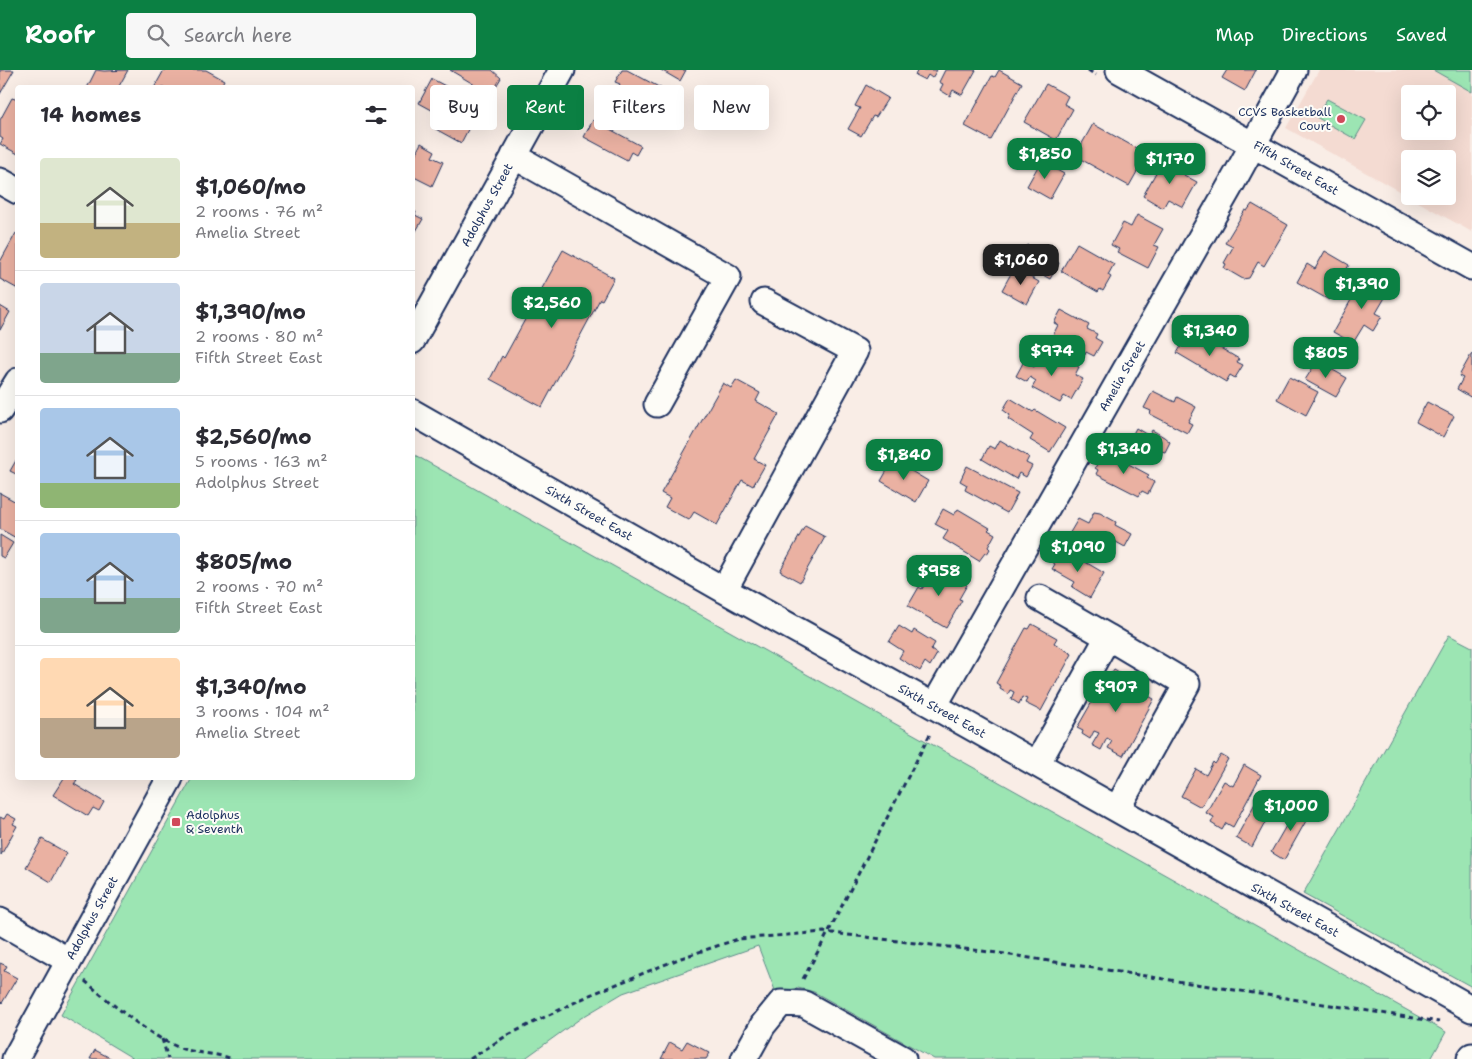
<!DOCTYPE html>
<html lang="en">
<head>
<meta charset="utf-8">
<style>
	:root { --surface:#fff; --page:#f7f7f7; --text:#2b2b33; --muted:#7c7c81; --line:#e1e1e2; --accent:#0b8043 }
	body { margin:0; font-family:"Shantell Sans",sans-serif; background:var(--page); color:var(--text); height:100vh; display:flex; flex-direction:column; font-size:19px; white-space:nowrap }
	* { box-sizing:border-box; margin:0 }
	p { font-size:16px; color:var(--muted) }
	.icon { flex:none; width:28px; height:28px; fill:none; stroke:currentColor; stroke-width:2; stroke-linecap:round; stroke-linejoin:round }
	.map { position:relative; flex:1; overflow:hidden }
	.drawer { position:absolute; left:15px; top:15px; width:400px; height:695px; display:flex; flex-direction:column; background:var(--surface); border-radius:5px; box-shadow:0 5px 20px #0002 }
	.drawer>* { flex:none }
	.guide { position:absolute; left:430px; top:15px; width:475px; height:45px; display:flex; gap:10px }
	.buttons { position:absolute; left:1401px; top:15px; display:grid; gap:10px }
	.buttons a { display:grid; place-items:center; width:55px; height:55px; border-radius:5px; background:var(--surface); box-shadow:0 5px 20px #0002; font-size:25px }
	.price { position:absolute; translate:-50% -42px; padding:0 11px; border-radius:10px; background:var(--accent); color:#fff; font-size:16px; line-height:32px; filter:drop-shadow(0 1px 2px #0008) }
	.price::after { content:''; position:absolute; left:50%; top:30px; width:15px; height:11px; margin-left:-8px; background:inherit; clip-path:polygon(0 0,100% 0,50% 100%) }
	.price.current { background:#222; color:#fff }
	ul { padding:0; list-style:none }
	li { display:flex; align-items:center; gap:15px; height:125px; padding:0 25px }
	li+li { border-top:1px solid var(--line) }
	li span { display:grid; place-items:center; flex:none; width:140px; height:100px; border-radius:5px; color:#555 }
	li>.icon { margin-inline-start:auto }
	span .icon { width:60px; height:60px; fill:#fffc; stroke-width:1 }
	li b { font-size:21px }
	h2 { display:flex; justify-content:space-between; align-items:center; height:60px; padding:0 25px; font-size:21px }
	.pill { padding:0 18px; border-radius:5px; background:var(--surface); box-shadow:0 5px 20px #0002; font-size:18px; line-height:45px }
	.pill.current { background:var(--accent); color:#fff }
	header { display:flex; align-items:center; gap:30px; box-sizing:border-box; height:70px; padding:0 25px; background:var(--accent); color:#fff }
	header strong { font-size:24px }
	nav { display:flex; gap:28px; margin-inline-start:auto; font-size:18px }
	.search { width:350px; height:45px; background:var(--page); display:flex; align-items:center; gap:12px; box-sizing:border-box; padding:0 18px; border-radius:5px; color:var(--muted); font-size:19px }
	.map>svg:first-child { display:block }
	.built { fill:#f4dbd2; fill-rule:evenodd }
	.green { fill:#9ce5b3; stroke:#5c8a88 }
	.building { fill:#eab1a2; stroke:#1b2f5e }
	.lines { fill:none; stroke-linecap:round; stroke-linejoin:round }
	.minor-casing { stroke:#1b2f5e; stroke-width:29 }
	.path { stroke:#1b2f5e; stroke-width:3; stroke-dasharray:5 4; stroke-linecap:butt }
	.minor { stroke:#fdfcf7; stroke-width:25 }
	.poi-dot { fill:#d1495b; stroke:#fdfcf7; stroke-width:2 }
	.labels { text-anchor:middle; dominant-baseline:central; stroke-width:4; stroke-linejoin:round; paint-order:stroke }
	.poi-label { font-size:12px; fill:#1b2f5e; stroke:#fdfcf7; text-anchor:end }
	.street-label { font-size:12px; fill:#1b2f5e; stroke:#fdfcf7 }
</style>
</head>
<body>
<header>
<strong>Roofr</strong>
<div class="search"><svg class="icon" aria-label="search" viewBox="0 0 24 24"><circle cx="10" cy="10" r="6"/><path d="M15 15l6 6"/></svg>Search here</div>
<nav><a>Map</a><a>Directions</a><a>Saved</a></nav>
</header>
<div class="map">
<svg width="1472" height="989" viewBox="0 0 1472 989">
	<rect width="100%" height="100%" fill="#f9ede6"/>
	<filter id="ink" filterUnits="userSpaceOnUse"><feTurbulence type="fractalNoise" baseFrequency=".02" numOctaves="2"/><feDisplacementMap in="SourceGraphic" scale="10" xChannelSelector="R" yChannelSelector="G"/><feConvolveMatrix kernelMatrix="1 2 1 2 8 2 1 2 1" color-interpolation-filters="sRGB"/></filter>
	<g filter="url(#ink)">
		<path class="built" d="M 1319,0 L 1472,0 L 1472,162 L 1286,58 ZM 1410,24 L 1448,24 L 1448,61 L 1410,61 ZM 1410,89 L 1448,89 L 1448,126 L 1410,126 Z"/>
		<path class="green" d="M 1433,0 L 1472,0 L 1472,22 Z
			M 1327,29 L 1366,50 L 1355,69 L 1316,47 Z
			M 413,384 L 1446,962 L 1431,989 L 934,989 L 814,922 L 798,918 L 776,923 L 758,876 L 623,923 L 581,948 L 524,989 L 134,989 L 61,945 L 192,708 L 412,708 Z
			M 1449,565 L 1472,577 L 1472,917 L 1303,824 Z"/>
		<path class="building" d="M 0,0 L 14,0 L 0,24 Z
			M 96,0 L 104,1 L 128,0 L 118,18 L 87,18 Z
			M 164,0 L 206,0 L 224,10 L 220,18 L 154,18 Z
			M 450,0 L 492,0 L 501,8 L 492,23 L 485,21 Z
			M 622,0 L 627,0 L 670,23 L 665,31 L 672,35 L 667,43 L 661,40 L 654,53 L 611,31 L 620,14 L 615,12 Z
			M 661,0 L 686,0 L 680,11 Z
			M 918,0 L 937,0 L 932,8 L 928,5 L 925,10 L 915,5 Z
			M 945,0 L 976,0 L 962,25 L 953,20 L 950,26 L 940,20 L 943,14 L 939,12 Z
			M 999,0 L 1022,13 L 991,70 L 965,56 L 992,6 L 995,7 Z
			M 1227,0 L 1256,0 L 1245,21 L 1222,8 Z
			M 432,9 L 453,20 L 445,35 L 473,50 L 461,73 L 432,57 L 439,44 L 419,33 Z
			M 1046,14 L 1068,26 L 1064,34 L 1073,39 L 1056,70 L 1024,52 Z
			M 866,15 L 888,28 L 876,47 L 873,46 L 861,66 L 848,59 L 860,38 L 855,36 Z
			M 12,28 L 18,30 L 18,84 L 0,74 L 3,69 L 0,67 L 0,50 Z
			M 593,50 L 641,76 L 636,85 L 631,82 L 627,90 L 584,67 Z
			M 1093,54 L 1147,84 L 1129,116 L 1075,86 Z
			M 421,73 L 435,81 L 432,87 L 443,92 L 432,116 L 412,106 L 412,91 Z
			M 1164,88 L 1186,101 L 1184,105 L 1197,112 L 1183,137 L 1168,129 L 1163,138 L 1143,126 Z
			M 1041,91 L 1064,104 L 1050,129 L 1027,116 Z
			M 1252,134 L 1288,155 L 1264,196 L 1258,192 L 1249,208 L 1243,209 L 1224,198 L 1226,194 L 1224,193 L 1233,177 L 1225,173 L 1245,140 L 1247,141 Z
			M 412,140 L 416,142 L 415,145 L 423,149 L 412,168 Z
			M 1137,145 L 1163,159 L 1154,175 L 1159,177 L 1148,198 L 1117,182 L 1119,179 L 1111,175 L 1123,153 L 1131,157 Z
			M 16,163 L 18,164 L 18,219 L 0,209 L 0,192 Z
			M 1077,173 L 1114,194 L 1108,205 L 1111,207 L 1103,221 L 1100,219 L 1098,222 L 1061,201 Z
			M 1027,175 L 1059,193 L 1050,209 L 1018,191 Z
			M 563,180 L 614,208 L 602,230 L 600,229 L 542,337 L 490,309 L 502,286 L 504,288 Z
			M 1325,181 L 1349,195 L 1329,230 L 1297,212 L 1307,194 L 1315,199 Z
			M 1014,198 L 1039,212 L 1027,234 L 1002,220 Z
			M 1365,205 L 1390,219 L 1376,243 L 1382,246 L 1373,261 L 1364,255 L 1353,273 L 1333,262 Z
			M 0,236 L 10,242 L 0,260 Z
			M 1061,240 L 1089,255 L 1087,259 L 1097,264 L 1095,268 L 1102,272 L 1094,286 L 1086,282 L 1085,285 L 1052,267 L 1058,255 L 1054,253 Z
			M 1189,263 L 1194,266 L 1195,263 L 1239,289 L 1237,292 L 1243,295 L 1235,308 L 1230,305 L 1226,312 L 1177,283 Z
			M 1052,283 L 1079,297 L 1075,305 L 1083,309 L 1071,330 L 1064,326 L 1060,333 L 1032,318 L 1036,311 L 1030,307 L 1027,312 L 1016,306 L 1024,291 L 1034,297 L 1041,285 L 1048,289 Z
			M 1472,283 L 1472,328 L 1457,319 L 1463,308 L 1459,306 Z
			M 1317,291 L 1347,308 L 1336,327 L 1305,310 Z
			M 1289,307 L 1318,322 L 1306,345 L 1277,329 Z
			M 736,310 L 760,323 L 756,331 L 779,344 L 754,389 L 765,395 L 753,416 L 742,410 L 717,455 L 694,442 L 689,450 L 665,437 L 670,428 L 661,423 L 723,313 L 731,318 Z
			M 1153,321 L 1175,332 L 1177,327 L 1196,337 L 1188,352 L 1192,354 L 1187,363 L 1150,344 L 1151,341 L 1144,338 Z
			M 1010,328 L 1033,342 L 1035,340 L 1065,358 L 1050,382 L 1030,370 L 1033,365 L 1008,349 L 1010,345 L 1003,340 Z
			M 1427,332 L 1454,346 L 1443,367 L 1416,352 Z
			M 1136,358 L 1149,366 L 1152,360 L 1164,367 L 1170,372 L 1165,382 L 1157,380 L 1150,393 L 1125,379 Z
			M 1000,370 L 1029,387 L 1026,393 L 1032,396 L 1026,407 L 1019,403 L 1016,409 L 982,389 L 989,376 L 995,379 Z
			M 1108,383 L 1149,405 L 1147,408 L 1154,412 L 1148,424 L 1142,421 L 1139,426 L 1096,404 L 1098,400 L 1095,398 L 1100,388 L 1104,390 Z
			M 18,387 L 18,405 L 10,401 Z
			M 893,390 L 928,411 L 916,432 L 881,411 Z
			M 967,396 L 1018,423 L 1007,443 L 965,420 L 967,415 L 960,411 Z
			M 0,423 L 18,433 L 18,469 L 0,459 Z
			M 943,439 L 954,445 L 958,439 L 990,458 L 988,460 L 995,464 L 988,477 L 990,479 L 987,484 L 985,483 L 979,491 L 943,469 L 948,461 L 935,454 Z
			M 1094,442 L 1100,443 L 1116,452 L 1115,455 L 1132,464 L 1125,477 L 1107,467 L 1098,482 L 1068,466 L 1078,449 L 1088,454 Z
			M 805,456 L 825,467 L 800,512 L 780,501 Z
			M 0,465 L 13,473 L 4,488 L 0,486 Z
			M 1063,479 L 1104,503 L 1090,528 L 1072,517 L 1075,512 L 1052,499 L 1055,494 L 1052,492 L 1055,487 L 1058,488 Z
			M 935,496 L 967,515 L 959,529 L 962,530 L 946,558 L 908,536 L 919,517 L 922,519 Z
			M 1032,554 L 1057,568 L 1054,573 L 1072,584 L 1041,641 L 1025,633 L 1027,629 L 1022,627 L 1019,634 L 1011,629 L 1014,622 L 1010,620 L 1008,624 L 1000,619 L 1001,616 L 996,613 L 1026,558 L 1029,559 Z
			M 899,556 L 912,564 L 914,560 L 935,573 L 931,580 L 937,584 L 930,596 L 925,592 L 920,601 L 899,588 L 903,581 L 889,572 Z
			M 1114,599 L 1139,613 L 1135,619 L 1154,629 L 1123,686 L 1108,678 L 1112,671 L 1107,668 L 1101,680 L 1092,675 L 1099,663 L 1094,661 L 1090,669 L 1082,664 L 1083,661 L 1077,658 L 1108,604 L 1110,605 Z
			M 1221,685 L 1228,689 L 1201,737 L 1181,726 L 1196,699 L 1206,705 L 1213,692 L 1215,694 Z
			M 1244,695 L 1261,705 L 1233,757 L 1226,753 L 1222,760 L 1211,753 L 1214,747 L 1206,743 L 1224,711 L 1233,716 Z
			M 64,708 L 73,708 L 77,710 L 74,714 L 104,732 L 99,741 L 93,738 L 88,746 L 53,725 Z
			M 1258,728 L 1274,736 L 1252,777 L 1236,768 Z
			M 1298,735 L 1311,742 L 1284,790 L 1271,782 Z
			M 7,744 L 16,749 L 13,754 L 17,756 L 1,785 L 0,747 L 4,749 Z
			M 42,769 L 67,783 L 51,812 L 26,797 Z
			M 0,893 L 7,896 L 4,901 L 17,908 L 2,933 L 0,931 Z
			M 687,971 L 710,983 L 706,989 L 661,989 L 670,972 L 682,979 Z
			M 95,980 L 112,989 L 90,989 Z"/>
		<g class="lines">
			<defs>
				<path id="minor" d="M 1119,0 L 1472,197
					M 514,86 L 728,207 L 657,334
					M 0,111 L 18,121
					M 412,271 L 562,0
					M 0,340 L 18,311
					M 412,342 L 724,520 L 934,636 L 1472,939
					M 724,520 L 855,281 L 764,232
					M 1108,567 L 1187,614 L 1117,739
					M 934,636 L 1237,104 L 1294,0
					M 1037,694 L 1108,567 L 1040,528
					M 0,851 L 69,891
					M 15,989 L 170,708
					M 744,989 L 763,955 L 781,933 L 804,934 L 903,989
					M 1470,989 L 1472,986"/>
			</defs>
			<use href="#minor" class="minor-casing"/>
			<path class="path" d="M 1088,0 L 1096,5
				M 803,909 L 828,863 L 930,664
				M 85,911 C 111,933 151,968 183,979 C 199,984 217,983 232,989
				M 162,969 L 168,989
				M 470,989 L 506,966 L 590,925 L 681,888 L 738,869 L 824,862 L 998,883 L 1439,952"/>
			<use href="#minor" class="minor"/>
		</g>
	</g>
	<g class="poi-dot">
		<circle cx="1341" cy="49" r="5"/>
		<rect x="171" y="747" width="10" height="10" rx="2.5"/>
	</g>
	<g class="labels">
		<g class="poi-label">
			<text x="1331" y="42">CCVS Basketball<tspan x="1331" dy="14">Court</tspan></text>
			<text x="186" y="745" text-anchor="start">Adolphus<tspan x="186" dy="14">&amp; Seventh</tspan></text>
		</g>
		<g class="street-label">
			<text transform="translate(1296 98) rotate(30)">Fifth Street East</text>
			<text transform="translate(487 135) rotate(-61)">Adolphus Street</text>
			<text transform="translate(1122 306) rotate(-60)">Amelia Street</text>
			<text transform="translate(589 443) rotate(30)">Sixth Street East</text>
			<text transform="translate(942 641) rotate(29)">Sixth Street East</text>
			<text transform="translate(1295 840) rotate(29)">Sixth Street East</text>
			<text transform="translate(92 848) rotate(-61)">Adolphus Street</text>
		</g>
	</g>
</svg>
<div class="buttons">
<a><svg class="icon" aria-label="locate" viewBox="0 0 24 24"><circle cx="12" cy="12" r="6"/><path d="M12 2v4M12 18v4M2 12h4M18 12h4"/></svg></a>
<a><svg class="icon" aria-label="layers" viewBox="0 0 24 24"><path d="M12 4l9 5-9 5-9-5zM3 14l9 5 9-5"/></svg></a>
</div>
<b class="price" style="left:1045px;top:110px">$1,850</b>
<b class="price" style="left:1170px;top:115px">$1,170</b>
<b class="price current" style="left:1021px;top:216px">$1,060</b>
<b class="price" style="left:1362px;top:240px">$1,390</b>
<b class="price" style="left:552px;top:259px">$2,560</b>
<b class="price" style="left:1210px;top:287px">$1,340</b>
<b class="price" style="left:1052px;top:307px">$974</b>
<b class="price" style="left:1326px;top:309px">$805</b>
<b class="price" style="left:1124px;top:405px">$1,340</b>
<b class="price" style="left:904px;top:411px">$1,840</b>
<b class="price" style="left:1078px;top:503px">$1,090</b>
<b class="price" style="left:939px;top:527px">$958</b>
<b class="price" style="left:1116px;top:643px">$907</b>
<b class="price" style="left:1291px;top:762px">$1,000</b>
<div class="guide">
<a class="pill">Buy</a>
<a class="pill current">Rent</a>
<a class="pill">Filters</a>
<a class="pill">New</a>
</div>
<section class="drawer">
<h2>14 homes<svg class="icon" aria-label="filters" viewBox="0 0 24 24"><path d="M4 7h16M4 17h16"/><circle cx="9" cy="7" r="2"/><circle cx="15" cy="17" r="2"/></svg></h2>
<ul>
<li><span style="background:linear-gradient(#dfe7d0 65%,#c2b280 0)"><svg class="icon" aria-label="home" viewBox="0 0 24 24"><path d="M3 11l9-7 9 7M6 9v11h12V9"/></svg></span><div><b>$1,060/mo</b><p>2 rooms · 76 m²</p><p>Amelia Street</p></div></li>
<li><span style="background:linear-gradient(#c9d6e8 70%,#7fa58c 0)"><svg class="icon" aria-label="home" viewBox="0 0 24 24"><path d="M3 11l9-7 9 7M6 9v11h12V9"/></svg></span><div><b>$1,390/mo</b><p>2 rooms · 80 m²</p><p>Fifth Street East</p></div></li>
<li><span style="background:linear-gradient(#a9c7e8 75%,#8fb573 0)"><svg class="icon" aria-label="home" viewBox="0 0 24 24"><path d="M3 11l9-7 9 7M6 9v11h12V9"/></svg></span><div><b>$2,560/mo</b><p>5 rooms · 163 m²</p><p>Adolphus Street</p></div></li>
<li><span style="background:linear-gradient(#a9c7e8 65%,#7fa58c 0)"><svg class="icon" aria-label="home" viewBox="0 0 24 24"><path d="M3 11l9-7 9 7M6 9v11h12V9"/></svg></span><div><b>$805/mo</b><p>2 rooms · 70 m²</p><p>Fifth Street East</p></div></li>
<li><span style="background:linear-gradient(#ffd9b3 60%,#b9a48a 0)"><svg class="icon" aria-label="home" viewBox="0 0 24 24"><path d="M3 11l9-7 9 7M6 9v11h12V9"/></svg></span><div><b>$1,340/mo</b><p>3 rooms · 104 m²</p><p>Amelia Street</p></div></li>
</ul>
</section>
</div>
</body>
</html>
